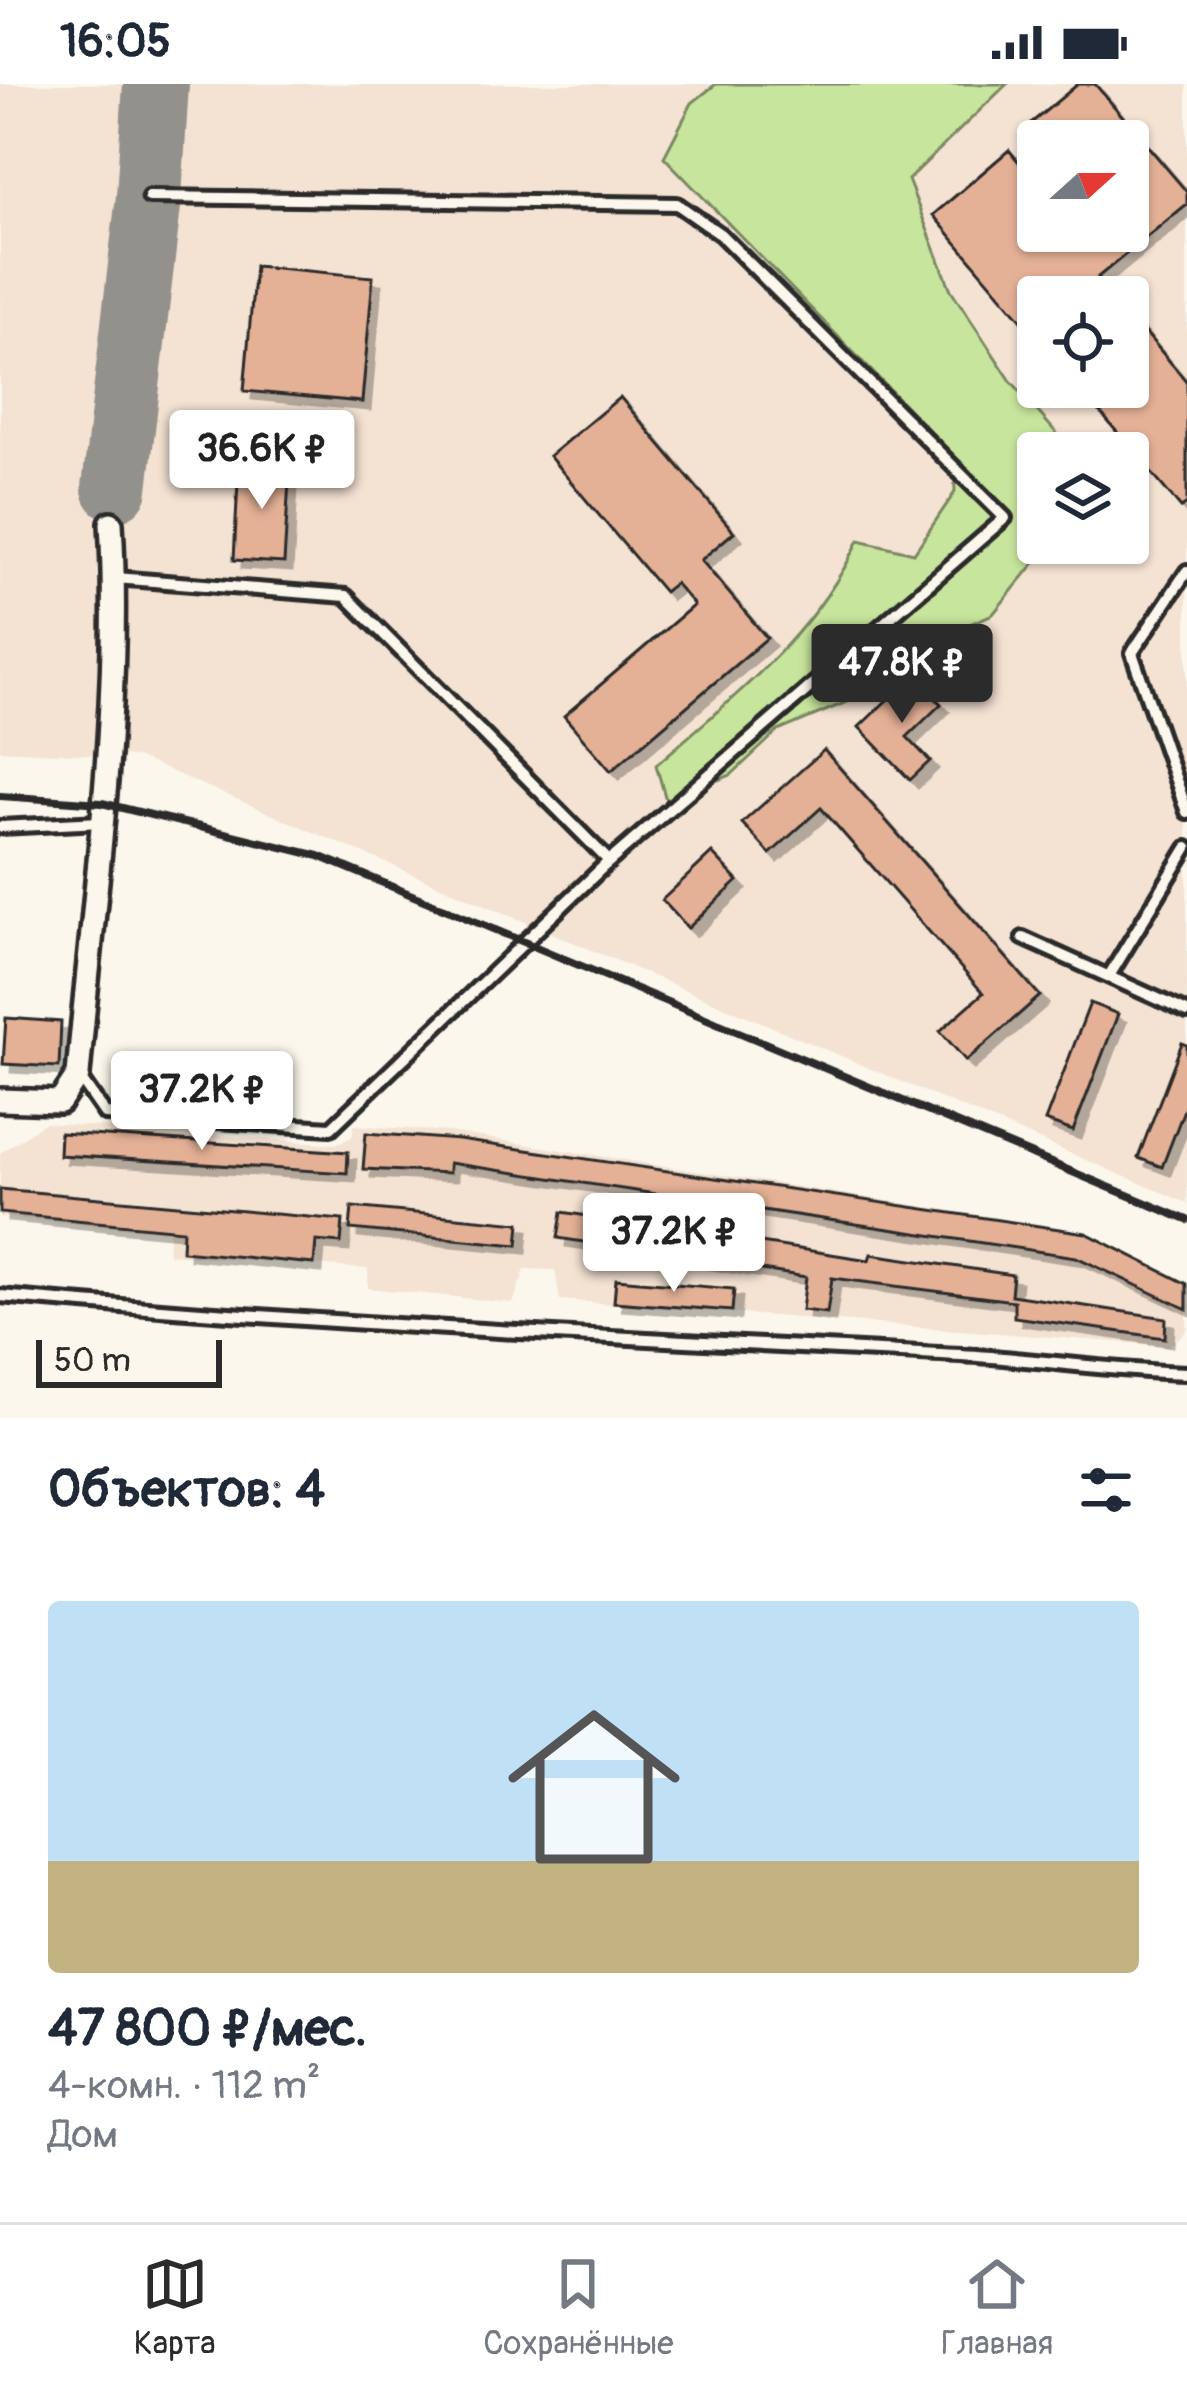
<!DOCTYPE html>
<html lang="ru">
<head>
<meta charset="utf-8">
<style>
	:root { --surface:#fff; --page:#f2f2f3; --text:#1f2937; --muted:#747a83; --line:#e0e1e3; --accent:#2b2b2b }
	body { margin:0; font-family:Pangolin,sans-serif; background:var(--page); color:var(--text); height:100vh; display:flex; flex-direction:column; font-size:45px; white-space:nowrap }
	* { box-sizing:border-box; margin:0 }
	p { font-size:39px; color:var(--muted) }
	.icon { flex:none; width:66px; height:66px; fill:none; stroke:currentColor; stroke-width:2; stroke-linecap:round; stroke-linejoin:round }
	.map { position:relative; height:1334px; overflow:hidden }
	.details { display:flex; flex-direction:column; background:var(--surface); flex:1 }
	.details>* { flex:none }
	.needle { width:78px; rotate:69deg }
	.buttons { position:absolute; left:1017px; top:36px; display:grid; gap:24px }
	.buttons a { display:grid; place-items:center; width:132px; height:132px; border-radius:12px; background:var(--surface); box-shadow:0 3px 9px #0004; font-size:60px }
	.scale { position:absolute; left:36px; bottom:30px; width:186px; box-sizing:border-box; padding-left:12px; border:6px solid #2b2b2b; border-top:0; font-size:33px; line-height:42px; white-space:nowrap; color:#2b2b2b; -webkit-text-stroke:9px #fbf7ec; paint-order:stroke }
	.price { position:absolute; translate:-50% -102px; padding:0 27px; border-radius:12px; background:#fff; color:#222; font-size:39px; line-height:78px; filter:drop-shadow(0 3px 6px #0008) }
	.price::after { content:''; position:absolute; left:50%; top:72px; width:36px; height:27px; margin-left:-18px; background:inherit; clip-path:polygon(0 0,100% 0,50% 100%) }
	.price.active { background:var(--accent); color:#fff }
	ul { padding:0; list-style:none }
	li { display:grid; align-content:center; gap:24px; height:636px; padding:0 48px }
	li span { display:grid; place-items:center; height:372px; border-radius:12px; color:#555 }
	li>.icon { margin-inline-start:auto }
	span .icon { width:216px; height:216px; fill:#fffc; stroke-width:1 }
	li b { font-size:51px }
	h2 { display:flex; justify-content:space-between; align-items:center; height:144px; padding:0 48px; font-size:51px }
	.status { display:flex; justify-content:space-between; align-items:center; height:84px; padding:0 60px; background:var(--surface); direction:ltr }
	.status svg { height:33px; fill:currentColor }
	.dock { display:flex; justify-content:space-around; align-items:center; height:168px; border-top:3px solid var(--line); background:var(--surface); font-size:33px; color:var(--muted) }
	.dock a { display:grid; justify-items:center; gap:6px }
	.dock .active { color:var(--accent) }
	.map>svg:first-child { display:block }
	.built { fill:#f4e2d2; fill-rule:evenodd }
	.green { fill:#c8e59d; stroke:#7a8864; stroke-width:3 }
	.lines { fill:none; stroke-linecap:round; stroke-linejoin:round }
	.taxiway { stroke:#93918c; stroke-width:66 }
	.building { fill:#e4b196; stroke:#2b2b2b; stroke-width:3; filter:url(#shadow) }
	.lane-casing { stroke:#2b2b2b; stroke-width:20 }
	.street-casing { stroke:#2b2b2b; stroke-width:30 }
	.lane { stroke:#fbf7ec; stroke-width:10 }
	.street { stroke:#fbf7ec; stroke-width:21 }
	.rail { stroke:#2b2b2b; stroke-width:8 }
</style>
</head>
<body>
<div class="status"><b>16:05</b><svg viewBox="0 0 49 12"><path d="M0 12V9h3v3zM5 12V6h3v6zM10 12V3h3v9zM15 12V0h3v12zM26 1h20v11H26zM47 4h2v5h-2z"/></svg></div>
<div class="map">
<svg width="1187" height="1334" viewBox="0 0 1187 1334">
	<defs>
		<filter id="shadow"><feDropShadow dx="8" dy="8" stdDeviation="0" flood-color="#0004"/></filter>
	</defs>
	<rect width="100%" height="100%" fill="#fbf7ec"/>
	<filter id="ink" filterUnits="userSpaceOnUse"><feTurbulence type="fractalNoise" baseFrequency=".00833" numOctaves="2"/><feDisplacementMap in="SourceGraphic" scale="24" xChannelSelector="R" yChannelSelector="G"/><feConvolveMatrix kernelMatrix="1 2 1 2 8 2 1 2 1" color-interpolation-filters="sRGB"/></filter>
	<g filter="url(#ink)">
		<path class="built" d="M 0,0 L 1187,0 L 1187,1119 L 137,673 L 0,666 ZM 1038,57 L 1128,57 L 1128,147 L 1038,147 ZM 1038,213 L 1128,213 L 1128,303 L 1038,303 ZM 1038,369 L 1128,369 L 1128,459 L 1038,459 Z
			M 44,1039 L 336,1060 L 352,1053 L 354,1041 L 448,1048 L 1085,1148 L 1187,1198 L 1187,1247 L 1169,1262 L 560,1216 L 555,1186 L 525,1185 L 513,1219 L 368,1204 L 368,1185 L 168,1170 L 169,1147 L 0,1133 L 0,1069 Z"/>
		<path class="green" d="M 716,0 L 1007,0 L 908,96 L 951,206 L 1011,297 L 1074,369 L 1038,369 L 1038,459 L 1051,459 L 993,530 L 928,558 L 880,604 L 778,647 L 731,691 L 666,716 L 656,681 C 734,612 814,552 859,456 L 914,469 L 955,408 L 954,372 L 664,73 L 692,19 Z"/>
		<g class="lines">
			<path class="taxiway" d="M 115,404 L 149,113 L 156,0"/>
		</g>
		<path class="building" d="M 1078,0 L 1095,0 L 1187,108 L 1187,120 L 1098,193 L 1115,213 L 1038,213 L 1038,255 L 933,131 L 1009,66 L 1038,101 L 1038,147 L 1077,147 L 1089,161 L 1105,147 L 1128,147 L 1128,57 L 1044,57 L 1030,40 Z
			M 255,182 L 373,193 L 362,318 L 244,307 Z
			M 1128,228 L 1187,298 L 1187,420 L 1181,424 L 1079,303 L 1128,303 Z
			M 620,313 L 734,448 L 701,476 L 767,554 L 611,687 L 564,632 L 694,521 L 675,499 L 664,508 L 549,372 Z
			M 239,377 L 290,380 L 284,479 L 234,476 Z
			M 913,591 L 941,620 L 907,653 L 930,677 L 910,696 L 859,643 Z
			M 824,666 L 1040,912 L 966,977 L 940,947 L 983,909 L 821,724 L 770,770 L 742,739 Z
			M 712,769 L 738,797 L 688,844 L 662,816 Z
			M 1090,919 L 1118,930 L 1073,1047 L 1045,1037 Z
			M 6,934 L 61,938 L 59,983 L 3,980 Z
			M 1182,959 L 1187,961 L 1187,1018 L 1162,1083 L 1138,1074 Z
			M 60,1049 L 348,1068 L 347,1089 L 59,1071 Z
			M 366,1049 L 459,1056 L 1086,1149 L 1187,1200 L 1187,1225 L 1076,1173 L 449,1079 L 449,1089 L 363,1085 Z
			M 0,1105 L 343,1136 L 341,1159 L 316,1157 L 314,1180 L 182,1167 L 183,1146 L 0,1129 Z
			M 352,1123 L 520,1139 L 518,1161 L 350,1145 Z
			M 562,1128 L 869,1176 L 871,1170 L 1013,1191 L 1011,1211 L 1166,1234 L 1165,1254 L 1014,1233 L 1014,1217 L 832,1194 L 827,1229 L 802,1226 L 806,1193 L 558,1154 Z
			M 616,1195 L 734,1205 L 732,1227 L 614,1218 Z"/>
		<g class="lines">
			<defs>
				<path id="lane" d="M 1187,487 L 1132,569 L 1187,728
					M 115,494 L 346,512 L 609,777
					M 0,743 L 101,738
					M 1023,854 L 1187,928
					M 1109,892 L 1187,764
					M 78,991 L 105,1030 L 331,1044 L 604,782 L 1005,434 L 720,150 L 677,120 L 149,113
					M 0,1212 C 320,1240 640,1255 961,1271 C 1037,1275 1111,1287 1187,1289"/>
				<path id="street" d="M 0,1016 L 60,1018 L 78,991 C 94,809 122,621 111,439"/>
			</defs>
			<use href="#lane" class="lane-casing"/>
			<use href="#street" class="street-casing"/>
			<use href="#lane" class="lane"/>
			<use href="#street" class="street"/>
			<path class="rail" d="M 0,712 L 102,719 L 319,772 L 1187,1136"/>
		</g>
	</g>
</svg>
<div class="buttons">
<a><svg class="needle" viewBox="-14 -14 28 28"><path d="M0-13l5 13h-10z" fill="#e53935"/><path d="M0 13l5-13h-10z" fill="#747a83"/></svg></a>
<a><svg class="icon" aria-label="locate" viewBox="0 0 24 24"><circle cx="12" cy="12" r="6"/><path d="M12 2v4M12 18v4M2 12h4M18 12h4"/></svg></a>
<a><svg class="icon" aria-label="layers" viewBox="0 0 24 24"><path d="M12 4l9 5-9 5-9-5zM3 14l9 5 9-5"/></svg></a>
</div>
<div class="scale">50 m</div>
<b class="price" style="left:262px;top:428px">36.6K ₽</b>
<b class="price active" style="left:902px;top:642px">47.8K ₽</b>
<b class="price" style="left:202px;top:1069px">37.2K ₽</b>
<b class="price" style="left:674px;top:1211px">37.2K ₽</b>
</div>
<section class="details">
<h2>Объектов: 4<svg class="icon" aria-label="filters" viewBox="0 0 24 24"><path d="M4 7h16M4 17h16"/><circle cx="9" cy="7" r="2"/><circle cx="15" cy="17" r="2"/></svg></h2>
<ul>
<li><span style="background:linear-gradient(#bfe0f5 70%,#c2b280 0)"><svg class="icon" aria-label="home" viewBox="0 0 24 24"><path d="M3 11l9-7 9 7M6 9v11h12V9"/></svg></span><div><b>47 800 ₽/мес.</b><p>4-комн. · 112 m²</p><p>Дом</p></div></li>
</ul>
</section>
<nav class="dock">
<a class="active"><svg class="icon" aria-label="map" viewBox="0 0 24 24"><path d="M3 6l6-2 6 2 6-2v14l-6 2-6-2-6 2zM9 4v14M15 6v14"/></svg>Карта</a>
<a><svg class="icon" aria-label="saved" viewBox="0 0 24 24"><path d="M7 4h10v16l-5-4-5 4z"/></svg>Сохранённые</a>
<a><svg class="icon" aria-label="home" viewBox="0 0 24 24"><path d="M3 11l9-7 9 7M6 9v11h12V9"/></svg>Главная</a>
</nav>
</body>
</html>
